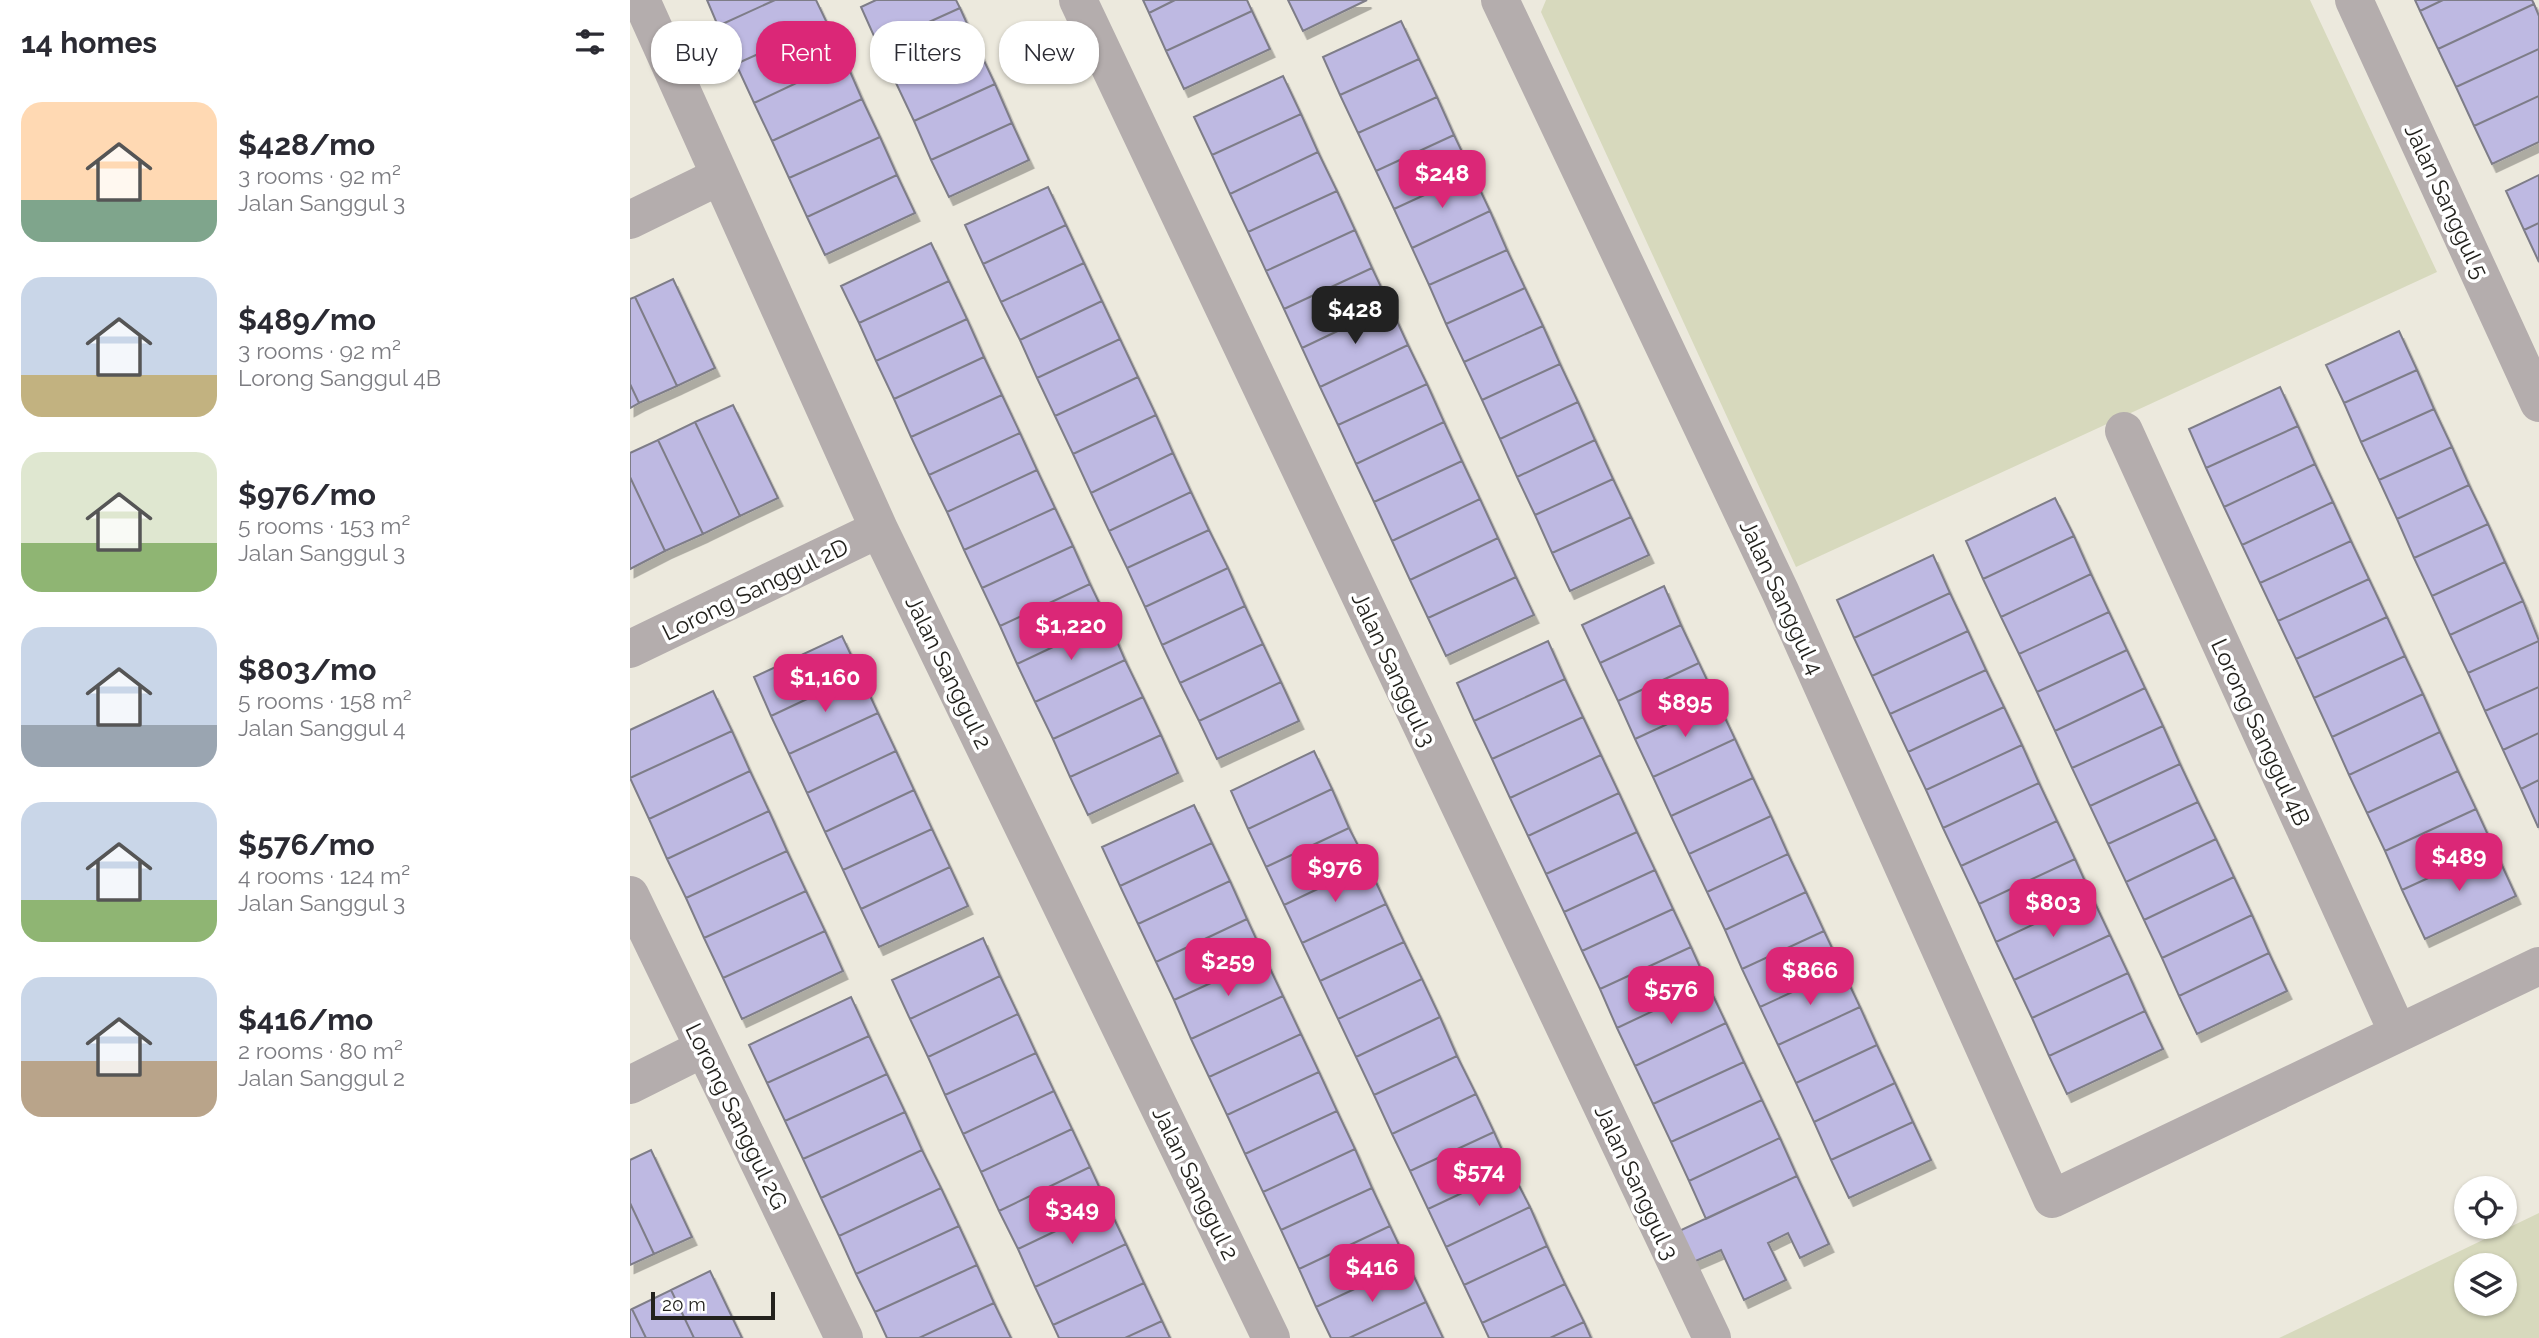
<!DOCTYPE html>
<html lang="en">
<head>
<meta charset="utf-8">
<style>
	:root { --surface:#fff; --page:#f7f7f7; --text:#2b2b33; --muted:#7c7c81; --accent:#db2777 }
	body { margin:0; font-family:Raleway,sans-serif; background:var(--page); color:var(--text); height:100vh; display:flex; flex-direction:column; font-size:26px; white-space:nowrap }
	* { box-sizing:border-box; margin:0 }
	p { font-size:23px; color:var(--muted) }
	.icon { flex:none; width:38px; height:38px; fill:none; stroke:currentColor; stroke-width:2; stroke-linecap:round; stroke-linejoin:round }
	.map { position:relative; flex:1; overflow:hidden }
	.drawer { display:flex; flex-direction:column; background:var(--surface); width:630px }
	.drawer>* { flex:none }
	.hud { position:absolute; left:21px; top:21px; width:665px; height:63px; display:flex; gap:14px }
	.buttons { position:absolute; left:1824px; top:1176px; display:grid; gap:14px }
	.buttons a { display:grid; place-items:center; width:63px; height:63px; border-radius:50%; background:var(--surface); box-shadow:0 2px 5px #0004; font-size:35px }
	.scale { position:absolute; left:21px; bottom:18px; width:124px; box-sizing:border-box; padding-left:7px; border:4px solid #23221d; border-top:0; font-size:19px; line-height:24px; white-space:nowrap; color:#23221d; -webkit-text-stroke:5px #fff; paint-order:stroke }
	.price { position:absolute; translate:-50% -60px; padding:0 16px; border-radius:14px; background:var(--accent); color:#fff; font-size:23px; line-height:46px; filter:drop-shadow(0 2px 4px #0008) }
	.price::after { content:''; position:absolute; left:50%; top:42px; width:21px; height:16px; margin-left:-10px; background:inherit; clip-path:polygon(0 0,100% 0,50% 100%) }
	.price.selected { background:#222; color:#fff }
	ul { padding:0; list-style:none }
	li { display:flex; align-items:center; gap:21px; height:175px; padding:0 21px }
	li span { display:grid; place-items:center; flex:none; width:196px; height:140px; border-radius:21px; color:#555 }
	li>.icon { margin-inline-start:auto }
	span .icon { width:84px; height:84px; fill:#fffc; stroke-width:1 }
	li b { font-size:30px }
	h2 { display:flex; justify-content:space-between; align-items:center; height:84px; padding:0 21px; font-size:30px }
	.tag { padding:0 24px; border-radius:28px; background:var(--surface); box-shadow:0 2px 5px #0004; font-size:24px; line-height:63px }
	.tag.selected { background:var(--accent); color:#fff }
	main { display:flex; flex:1; min-height:0 }
	.map>svg:first-child { display:block }
	.green { fill:#d7d9bd; fill-rule:evenodd }
	.building { fill:#beb9e2; stroke:#7e7d88; stroke-width:2; filter:url(#shadow) }
	.lines { fill:none; stroke-linecap:round; stroke-linejoin:round }
	.street { stroke:#b4adad; stroke-width:38 }
	.labels { text-anchor:middle; dominant-baseline:central; stroke-width:7; stroke-linejoin:round; paint-order:stroke }
	.street-label { font-size:23px; fill:#23221d; stroke:#fff }
</style>
</head>
<body>
<main>
<section class="drawer">
<h2>14 homes<svg class="icon" aria-label="filters" viewBox="0 0 24 24"><path d="M4 7h16M4 17h16"/><circle cx="9" cy="7" r="2"/><circle cx="15" cy="17" r="2"/></svg></h2>
<ul>
<li><span style="background:linear-gradient(#ffd9b3 70%,#7fa58c 0)"><svg class="icon" aria-label="home" viewBox="0 0 24 24"><path d="M3 11l9-7 9 7M6 9v11h12V9"/></svg></span><div><b>$428/mo</b><p>3 rooms · 92 m²</p><p>Jalan Sanggul 3</p></div></li>
<li><span style="background:linear-gradient(#c9d6e8 70%,#c2b280 0)"><svg class="icon" aria-label="home" viewBox="0 0 24 24"><path d="M3 11l9-7 9 7M6 9v11h12V9"/></svg></span><div><b>$489/mo</b><p>3 rooms · 92 m²</p><p>Lorong Sanggul 4B</p></div></li>
<li><span style="background:linear-gradient(#dfe7d0 65%,#8fb573 0)"><svg class="icon" aria-label="home" viewBox="0 0 24 24"><path d="M3 11l9-7 9 7M6 9v11h12V9"/></svg></span><div><b>$976/mo</b><p>5 rooms · 153 m²</p><p>Jalan Sanggul 3</p></div></li>
<li><span style="background:linear-gradient(#c9d6e8 70%,#9aa5b1 0)"><svg class="icon" aria-label="home" viewBox="0 0 24 24"><path d="M3 11l9-7 9 7M6 9v11h12V9"/></svg></span><div><b>$803/mo</b><p>5 rooms · 158 m²</p><p>Jalan Sanggul 4</p></div></li>
<li><span style="background:linear-gradient(#c9d6e8 70%,#8fb573 0)"><svg class="icon" aria-label="home" viewBox="0 0 24 24"><path d="M3 11l9-7 9 7M6 9v11h12V9"/></svg></span><div><b>$576/mo</b><p>4 rooms · 124 m²</p><p>Jalan Sanggul 3</p></div></li>
<li><span style="background:linear-gradient(#c9d6e8 60%,#b9a48a 0)"><svg class="icon" aria-label="home" viewBox="0 0 24 24"><path d="M3 11l9-7 9 7M6 9v11h12V9"/></svg></span><div><b>$416/mo</b><p>2 rooms · 80 m²</p><p>Jalan Sanggul 2</p></div></li>
</ul>
</section>
<div class="map">
<svg width="1909" height="1338" viewBox="0 0 1909 1338">
	<defs>
		<filter id="shadow"><feDropShadow dx="4.5" dy="8" stdDeviation="0" flood-color="#0004"/></filter>
	</defs>
	<rect width="100%" height="100%" fill="#ece9dd"/>
	<path class="green" d="M 916,0 L 1680,0 L 1807,272 L 1166,567 L 911,12 Z
		M 1909,1213 L 1909,1338 L 1649,1338 ZM 1836,1265 L 1874,1265 L 1874,1304 L 1836,1304 Z"/>
	<path class="building" d="M 77,0 L 145,0 L 88,26 Z
		M 145,0 L 186,0 L 197,23 L 106,64 L 88,26 Z
		M 246,0 L 326,0 L 330,8 L 248,45 L 231,7 Z
		M 513,0 L 545,0 L 519,13 Z
		M 545,0 L 617,0 L 622,11 L 536,51 L 519,13 Z
		M 658,0 L 737,0 L 673,31 Z
		M 1785,0 L 1813,0 L 1790,11 Z
		M 1813,0 L 1902,0 L 1904,4 L 1808,49 L 1790,11 Z
		M 1904,4 L 1909,16 L 1909,49 L 1826,87 L 1808,49 Z
		M 330,8 L 347,46 L 266,83 L 248,45 Z
		M 622,11 L 640,49 L 554,89 L 536,51 Z
		M 771,21 L 789,59 L 710,95 L 693,57 Z
		M 197,23 L 215,60 L 124,103 L 106,64 Z
		M 347,46 L 365,84 L 284,121 L 266,83 Z
		M 1909,49 L 1909,96 L 1844,126 L 1826,87 Z
		M 789,59 L 807,97 L 728,133 L 710,95 Z
		M 215,60 L 232,99 L 142,141 L 124,103 Z
		M 653,76 L 671,114 L 582,155 L 564,117 Z
		M 365,84 L 382,123 L 301,160 L 284,121 Z
		M 1909,96 L 1909,142 L 1862,164 L 1844,126 Z
		M 807,97 L 824,135 L 746,171 L 728,133 Z
		M 232,99 L 250,137 L 159,178 L 142,141 Z
		M 671,114 L 688,152 L 600,194 L 582,155 Z
		M 382,123 L 399,160 L 319,197 L 301,160 Z
		M 824,135 L 842,173 L 764,209 L 746,171 Z
		M 250,137 L 267,175 L 177,217 L 159,178 Z
		M 688,152 L 707,191 L 618,232 L 600,194 Z
		M 842,173 L 860,211 L 782,248 L 764,209 Z
		M 267,175 L 285,213 L 195,255 L 177,217 Z
		M 1909,175 L 1909,223 L 1894,230 L 1876,191 Z
		M 418,187 L 436,225 L 353,264 L 335,225 Z
		M 707,191 L 725,230 L 636,271 L 618,232 Z
		M 860,211 L 877,250 L 799,285 L 782,248 Z
		M 1909,223 L 1909,262 L 1894,230 Z
		M 436,225 L 454,263 L 371,302 L 353,264 Z
		M 725,230 L 742,268 L 654,309 L 636,271 Z
		M 301,243 L 319,281 L 229,323 L 211,286 Z
		M 877,250 L 895,288 L 816,324 L 799,285 Z
		M 454,263 L 472,301 L 390,340 L 371,302 Z
		M 742,268 L 760,306 L 672,348 L 654,309 Z
		M 43,279 L 85,368 L 47,386 L 5,297 Z
		M 319,281 L 337,319 L 246,361 L 229,323 Z
		M 895,288 L 913,326 L 834,362 L 816,324 Z
		M 5,297 L 47,386 L 9,403 L 0,384 L 0,299 Z
		M 472,301 L 490,339 L 407,378 L 390,340 Z
		M 760,306 L 778,345 L 690,387 L 672,348 Z
		M 337,319 L 354,357 L 264,399 L 246,361 Z
		M 913,326 L 930,364 L 852,400 L 834,362 Z
		M 1769,331 L 1787,370 L 1714,403 L 1696,365 Z
		M 490,339 L 508,377 L 425,416 L 407,378 Z
		M 778,345 L 797,384 L 708,425 L 690,387 Z
		M 354,357 L 372,395 L 281,437 L 264,399 Z
		M 930,364 L 948,402 L 870,439 L 852,400 Z
		M 1787,370 L 1804,409 L 1731,442 L 1714,403 Z
		M 508,377 L 526,415 L 443,454 L 425,416 Z
		M 0,384 L 9,403 L 0,408 Z
		M 797,384 L 814,422 L 726,464 L 708,425 Z
		M 1650,387 L 1668,426 L 1576,468 L 1559,429 Z
		M 372,395 L 390,433 L 299,475 L 281,437 Z
		M 948,402 L 965,440 L 887,477 L 870,439 Z
		M 103,405 L 148,498 L 110,516 L 65,422 Z
		M 1804,409 L 1822,447 L 1749,480 L 1731,442 Z
		M 526,415 L 543,453 L 461,493 L 443,454 Z
		M 65,422 L 110,516 L 73,534 L 28,440 Z
		M 814,422 L 832,461 L 744,502 L 726,464 Z
		M 1668,426 L 1685,464 L 1594,507 L 1576,468 Z
		M 390,433 L 407,470 L 317,512 L 299,475 Z
		M 28,440 L 73,534 L 35,551 L 0,477 L 0,453 Z
		M 965,440 L 983,479 L 905,515 L 887,477 Z
		M 1822,447 L 1839,485 L 1767,519 L 1749,480 Z
		M 543,453 L 561,492 L 479,531 L 461,493 Z
		M 832,461 L 850,499 L 762,541 L 744,502 Z
		M 1685,464 L 1703,502 L 1612,545 L 1594,507 Z
		M 407,470 L 425,508 L 334,550 L 317,512 Z
		M 0,477 L 35,551 L 0,569 Z
		M 983,479 L 1001,517 L 922,553 L 905,515 Z
		M 1839,485 L 1858,524 L 1784,558 L 1767,519 Z
		M 561,492 L 579,530 L 497,568 L 479,531 Z
		M 1425,498 L 1444,536 L 1353,579 L 1336,541 Z
		M 850,499 L 868,538 L 780,580 L 762,541 Z
		M 1703,502 L 1721,541 L 1630,583 L 1612,545 Z
		M 425,508 L 443,546 L 352,588 L 334,550 Z
		M 1001,517 L 1019,555 L 940,591 L 922,553 Z
		M 1858,524 L 1875,562 L 1802,596 L 1784,558 Z
		M 579,530 L 598,568 L 515,607 L 497,568 Z
		M 1444,536 L 1461,574 L 1371,617 L 1353,579 Z
		M 868,538 L 886,577 L 798,618 L 780,580 Z
		M 1721,541 L 1739,579 L 1648,621 L 1630,583 Z
		M 443,546 L 460,584 L 370,626 L 352,588 Z
		M 1303,555 L 1320,593 L 1224,638 L 1207,600 Z
		M 1875,562 L 1893,601 L 1820,635 L 1802,596 Z
		M 598,568 L 615,606 L 532,645 L 515,607 Z
		M 1461,574 L 1479,612 L 1389,654 L 1371,617 Z
		M 886,577 L 904,615 L 816,656 L 798,618 Z
		M 1739,579 L 1757,617 L 1666,659 L 1648,621 Z
		M 460,584 L 478,621 L 387,664 L 370,626 Z
		M 1034,586 L 1051,625 L 970,663 L 952,625 Z
		M 1320,593 L 1338,631 L 1242,676 L 1224,638 Z
		M 1893,601 L 1909,641 L 1838,673 L 1820,635 Z
		M 615,606 L 633,644 L 550,683 L 532,645 Z
		M 1479,612 L 1497,650 L 1407,692 L 1389,654 Z
		M 1757,617 L 1775,656 L 1684,698 L 1666,659 Z
		M 478,621 L 495,660 L 405,702 L 387,664 Z
		M 1051,625 L 1069,663 L 988,701 L 970,663 Z
		M 1338,631 L 1356,670 L 1260,714 L 1242,676 Z
		M 212,636 L 230,674 L 141,716 L 124,677 Z
		M 918,641 L 935,679 L 844,721 L 827,683 Z
		M 1909,641 L 1909,687 L 1855,711 L 1838,673 Z
		M 633,644 L 651,682 L 569,721 L 550,683 Z
		M 1497,650 L 1515,688 L 1425,731 L 1407,692 Z
		M 1775,656 L 1793,694 L 1702,737 L 1684,698 Z
		M 495,660 L 513,697 L 423,739 L 405,702 Z
		M 1069,663 L 1087,701 L 1005,739 L 988,701 Z
		M 1356,670 L 1374,707 L 1278,752 L 1260,714 Z
		M 230,674 L 248,713 L 159,754 L 141,716 Z
		M 935,679 L 953,717 L 862,759 L 844,721 Z
		M 651,682 L 669,721 L 587,759 L 569,721 Z
		M 1909,687 L 1909,733 L 1873,750 L 1855,711 Z
		M 1515,688 L 1533,726 L 1442,768 L 1425,731 Z
		M 83,691 L 102,731 L 0,778 L 0,730 Z
		M 1793,694 L 1810,732 L 1719,775 L 1702,737 Z
		M 513,697 L 531,735 L 440,777 L 423,739 Z
		M 1087,701 L 1105,739 L 1023,777 L 1005,739 Z
		M 1374,707 L 1392,745 L 1296,790 L 1278,752 Z
		M 248,713 L 266,751 L 177,793 L 159,754 Z
		M 953,717 L 971,755 L 880,798 L 862,759 Z
		M 1533,726 L 1550,764 L 1460,806 L 1442,768 Z
		M 102,731 L 120,771 L 19,819 L 0,778 Z
		M 1810,732 L 1828,771 L 1737,813 L 1719,775 Z
		M 1909,733 L 1909,780 L 1891,789 L 1873,750 Z
		M 531,735 L 548,773 L 458,815 L 440,777 Z
		M 1105,739 L 1123,778 L 1041,816 L 1023,777 Z
		M 1392,745 L 1409,783 L 1313,828 L 1296,790 Z
		M 266,751 L 284,790 L 195,832 L 177,793 Z
		M 684,751 L 702,789 L 618,829 L 601,791 Z
		M 971,755 L 989,793 L 898,836 L 880,798 Z
		M 1550,764 L 1568,802 L 1478,844 L 1460,806 Z
		M 120,771 L 139,811 L 37,859 L 19,819 Z
		M 1828,771 L 1846,809 L 1755,851 L 1737,813 Z
		M 1123,778 L 1141,816 L 1059,854 L 1041,816 Z
		M 1909,780 L 1909,827 L 1908,827 L 1891,789 Z
		M 1409,783 L 1427,821 L 1331,866 L 1313,828 Z
		M 702,789 L 719,828 L 636,867 L 618,829 Z
		M 284,790 L 302,829 L 213,870 L 195,832 Z
		M 989,793 L 1007,832 L 916,874 L 898,836 Z
		M 1568,802 L 1586,839 L 1496,882 L 1478,844 Z
		M 564,805 L 582,843 L 490,886 L 472,847 Z
		M 1846,809 L 1864,848 L 1772,890 L 1755,851 Z
		M 139,811 L 157,851 L 56,898 L 37,859 Z
		M 1141,816 L 1158,854 L 1077,892 L 1059,854 Z
		M 1427,821 L 1445,859 L 1349,904 L 1331,866 Z
		M 719,828 L 738,865 L 654,905 L 636,867 Z
		M 302,829 L 320,867 L 231,909 L 213,870 Z
		M 1007,832 L 1025,870 L 934,912 L 916,874 Z
		M 1586,839 L 1604,877 L 1514,920 L 1496,882 Z
		M 582,843 L 600,881 L 508,924 L 490,886 Z
		M 1864,848 L 1886,896 L 1795,939 L 1772,890 Z
		M 157,851 L 176,891 L 74,938 L 56,898 Z
		M 1158,854 L 1176,892 L 1095,930 L 1077,892 Z
		M 1445,859 L 1462,897 L 1366,942 L 1349,904 Z
		M 738,865 L 756,904 L 672,943 L 654,905 Z
		M 320,867 L 338,906 L 249,947 L 231,909 Z
		M 1025,870 L 1043,909 L 952,951 L 934,912 Z
		M 1604,877 L 1622,915 L 1532,958 L 1514,920 Z
		M 600,881 L 617,919 L 526,962 L 508,924 Z
		M 176,891 L 195,931 L 93,978 L 74,938 Z
		M 1176,892 L 1194,931 L 1112,969 L 1095,930 Z
		M 1462,897 L 1480,935 L 1384,980 L 1366,942 Z
		M 756,904 L 774,942 L 690,981 L 672,943 Z
		M 1043,909 L 1061,947 L 970,989 L 952,951 Z
		M 1622,915 L 1639,953 L 1549,996 L 1532,958 Z
		M 617,919 L 635,958 L 544,1000 L 526,962 Z
		M 195,931 L 213,971 L 112,1019 L 93,978 Z
		M 1194,931 L 1212,969 L 1130,1007 L 1112,969 Z
		M 1480,935 L 1498,973 L 1402,1018 L 1384,980 Z
		M 353,938 L 370,976 L 280,1019 L 262,980 Z
		M 774,942 L 792,979 L 708,1019 L 690,981 Z
		M 1061,947 L 1078,985 L 987,1028 L 970,989 Z
		M 1639,953 L 1657,991 L 1567,1034 L 1549,996 Z
		M 635,958 L 653,996 L 561,1039 L 544,1000 Z
		M 1212,969 L 1230,1007 L 1148,1045 L 1130,1007 Z
		M 1498,973 L 1515,1011 L 1419,1056 L 1402,1018 Z
		M 370,976 L 388,1014 L 298,1057 L 280,1019 Z
		M 792,979 L 810,1017 L 726,1057 L 708,1019 Z
		M 1078,985 L 1096,1023 L 1005,1066 L 987,1028 Z
		M 653,996 L 671,1034 L 579,1077 L 561,1039 Z
		M 221,997 L 239,1036 L 137,1083 L 119,1045 Z
		M 1230,1007 L 1247,1045 L 1166,1083 L 1148,1045 Z
		M 1515,1011 L 1533,1049 L 1437,1094 L 1419,1056 Z
		M 388,1014 L 406,1053 L 315,1095 L 298,1057 Z
		M 810,1017 L 827,1056 L 744,1095 L 726,1057 Z
		M 1096,1023 L 1114,1062 L 1023,1104 L 1005,1066 Z
		M 671,1034 L 689,1072 L 597,1115 L 579,1077 Z
		M 239,1036 L 257,1074 L 155,1121 L 137,1083 Z
		M 1247,1045 L 1265,1083 L 1184,1122 L 1166,1083 Z
		M 406,1053 L 424,1091 L 333,1134 L 315,1095 Z
		M 827,1056 L 846,1094 L 762,1134 L 744,1095 Z
		M 1114,1062 L 1132,1100 L 1041,1142 L 1023,1104 Z
		M 689,1072 L 707,1111 L 615,1154 L 597,1115 Z
		M 257,1074 L 275,1112 L 173,1159 L 155,1121 Z
		M 1265,1083 L 1283,1122 L 1201,1160 L 1184,1122 Z
		M 424,1091 L 442,1129 L 351,1172 L 333,1134 Z
		M 846,1094 L 864,1132 L 780,1171 L 762,1134 Z
		M 1132,1100 L 1150,1138 L 1059,1181 L 1041,1142 Z
		M 707,1111 L 725,1149 L 633,1192 L 615,1154 Z
		M 275,1112 L 292,1150 L 191,1198 L 173,1159 Z
		M 1283,1122 L 1301,1160 L 1219,1198 L 1201,1160 Z
		M 442,1129 L 460,1167 L 369,1211 L 351,1172 Z
		M 864,1132 L 881,1170 L 798,1209 L 780,1171 Z
		M 1150,1138 L 1167,1176 L 1076,1219 L 1059,1181 Z
		M 725,1149 L 742,1188 L 651,1230 L 633,1192 Z
		M 21,1150 L 62,1237 L 24,1254 L 0,1203 L 0,1160 Z
		M 292,1150 L 311,1188 L 209,1236 L 191,1198 Z
		M 460,1167 L 478,1206 L 388,1249 L 369,1211 Z
		M 881,1170 L 900,1207 L 816,1247 L 798,1209 Z
		M 1167,1176 L 1199,1244 L 1170,1258 L 1158,1233 L 1138,1243 L 1156,1280 L 1114,1300 L 1091,1250 L 1061,1263 L 1047,1232 Z
		M 311,1188 L 329,1226 L 226,1274 L 209,1236 Z
		M 742,1188 L 760,1226 L 669,1269 L 651,1230 Z
		M 0,1203 L 24,1254 L 0,1265 Z
		M 478,1206 L 496,1244 L 405,1287 L 388,1249 Z
		M 900,1207 L 917,1246 L 834,1285 L 816,1247 Z
		M 329,1226 L 347,1265 L 245,1312 L 226,1274 Z
		M 760,1226 L 778,1264 L 686,1307 L 669,1269 Z
		M 496,1244 L 514,1283 L 423,1325 L 405,1287 Z
		M 917,1246 L 935,1284 L 852,1323 L 834,1285 Z
		M 778,1264 L 796,1302 L 719,1338 L 701,1338 L 686,1307 Z
		M 347,1265 L 364,1303 L 289,1338 L 257,1338 L 245,1312 Z
		M 80,1271 L 112,1338 L 64,1338 L 41,1290 Z
		M 514,1283 L 532,1321 L 495,1338 L 429,1338 L 423,1325 Z
		M 935,1284 L 954,1322 L 920,1338 L 859,1338 L 852,1323 Z
		M 41,1290 L 64,1338 L 16,1338 L 2,1309 Z
		M 796,1302 L 813,1338 L 719,1338 Z
		M 364,1303 L 381,1338 L 289,1338 Z
		M 2,1309 L 16,1338 L 0,1338 L 0,1310 Z
		M 532,1321 L 540,1338 L 495,1338 Z
		M 954,1322 L 961,1338 L 920,1338 Z"/>
	<g class="lines">
		<path class="street" d="M 11,0 L 249,529 L 641,1338
			M 448,0 L 1082,1338
			M 870,0 L 1150,591 L 1422,1199 L 1909,966
			M 1724,0 L 1909,403
			M 0,220 L 90,176
			M 1494,431 L 1768,1033
			M 0,649 L 249,529
			M 0,895 L 214,1338
			M 0,1085 L 74,1048"/>
	</g>
	<g class="labels">
		<g class="street-label">
			<text transform="translate(1817 201) rotate(65)">Jalan Sanggul 5</text>
			<text transform="translate(125 589) rotate(-26)">Lorong Sanggul 2D</text>
			<text transform="translate(1152 597) rotate(65)">Jalan Sanggul 4</text>
			<text transform="translate(764 669) rotate(65)">Jalan Sanggul 3</text>
			<text transform="translate(319 672) rotate(64)">Jalan Sanggul 2</text>
			<text transform="translate(1631 732) rotate(65)">Lorong Sanggul 4B</text>
			<text transform="translate(107 1116) rotate(64)">Lorong Sanggul 2G</text>
			<text transform="translate(1007 1182) rotate(65)">Jalan Sanggul 3</text>
			<text transform="translate(566 1183) rotate(64)">Jalan Sanggul 2</text>
		</g>
	</g>
</svg>
<div class="buttons">
<a><svg class="icon" aria-label="locate" viewBox="0 0 24 24"><circle cx="12" cy="12" r="6"/><path d="M12 2v4M12 18v4M2 12h4M18 12h4"/></svg></a>
<a><svg class="icon" aria-label="layers" viewBox="0 0 24 24"><path d="M12 4l9 5-9 5-9-5zM3 14l9 5 9-5"/></svg></a>
</div>
<div class="scale">20 m</div>
<b class="price" style="left:812px;top:210px">$248</b>
<b class="price selected" style="left:725px;top:346px">$428</b>
<b class="price" style="left:441px;top:662px">$1,220</b>
<b class="price" style="left:195px;top:714px">$1,160</b>
<b class="price" style="left:1055px;top:739px">$895</b>
<b class="price" style="left:1829px;top:893px">$489</b>
<b class="price" style="left:705px;top:904px">$976</b>
<b class="price" style="left:1423px;top:939px">$803</b>
<b class="price" style="left:598px;top:998px">$259</b>
<b class="price" style="left:1180px;top:1007px">$866</b>
<b class="price" style="left:1041px;top:1026px">$576</b>
<b class="price" style="left:849px;top:1208px">$574</b>
<b class="price" style="left:442px;top:1246px">$349</b>
<b class="price" style="left:742px;top:1304px">$416</b>
<div class="hud">
<a class="tag">Buy</a>
<a class="tag selected">Rent</a>
<a class="tag">Filters</a>
<a class="tag">New</a>
</div>
</div>
</main>
</body>
</html>
